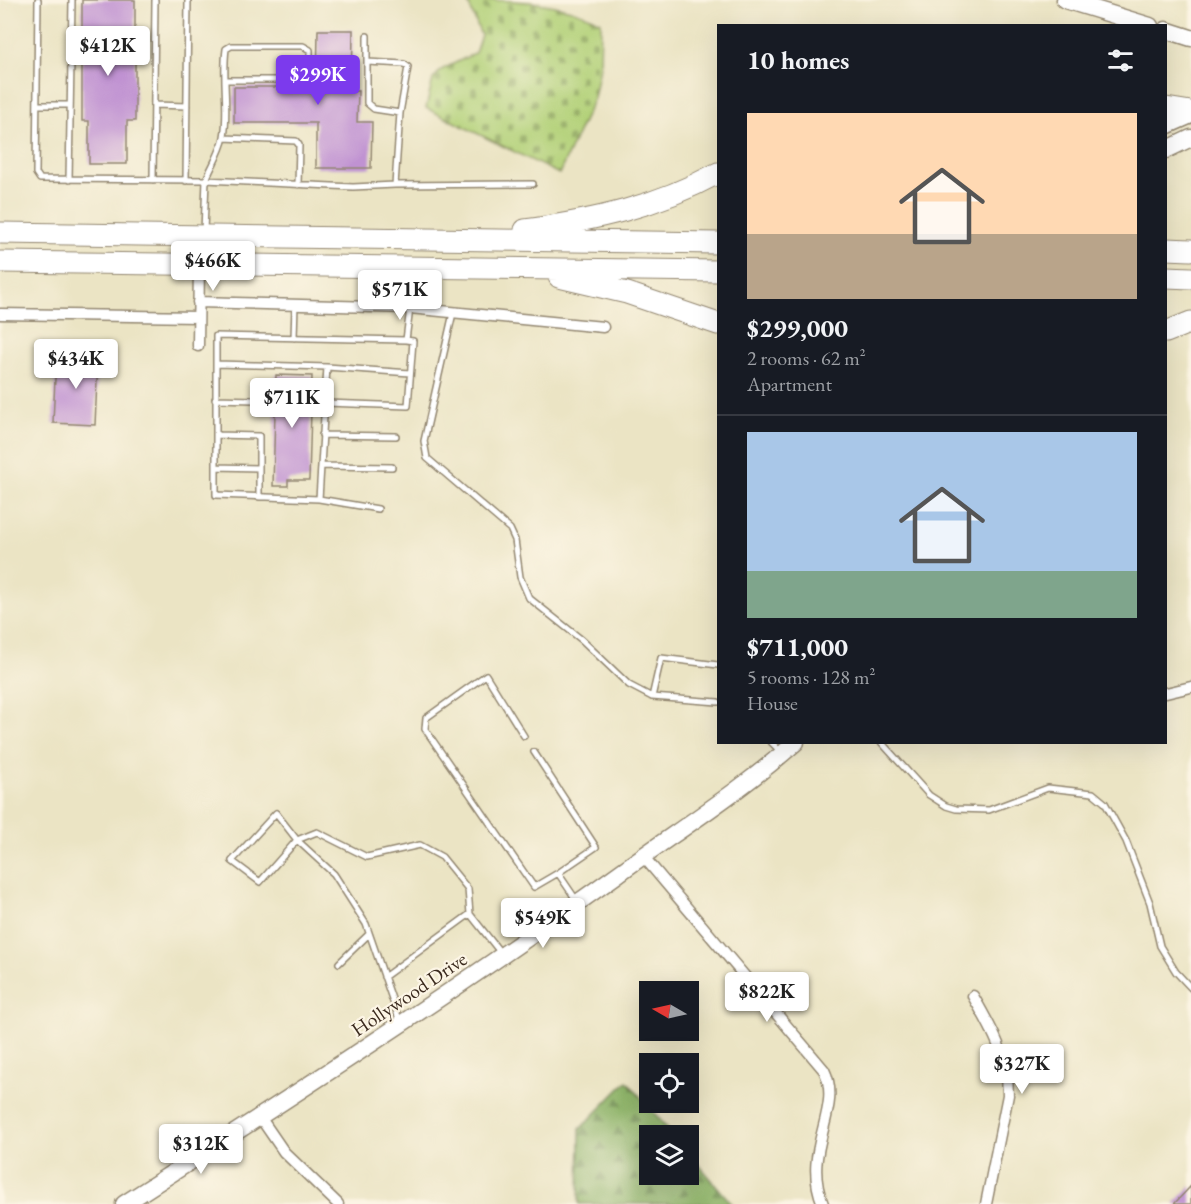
<!DOCTYPE html>
<html lang="en">
<head>
<meta charset="utf-8">
<style>
	:root { --surface:#171b24; --page:#242831; --text:#f1f3f6; --muted:#9ea1a6; --line:#363941; --accent:#7c3aed }
	body { margin:0; font-family:"EB Garamond",serif; background:var(--page); color:var(--text); height:100vh; display:flex; flex-direction:column; font-size:22px; white-space:nowrap }
	* { box-sizing:border-box; margin:0 }
	p { font-size:20px; color:var(--muted) }
	.icon { flex:none; width:33px; height:33px; fill:none; stroke:currentColor; stroke-width:2; stroke-linecap:round; stroke-linejoin:round }
	.map { position:relative; flex:1; overflow:hidden }
	.sheet { position:absolute; left:717px; top:24px; width:450px; height:720px; display:flex; flex-direction:column; background:var(--surface); border-radius:0px; box-shadow:0 6px 24px #0002 }
	.sheet>* { flex:none }
	.needle { width:39px; rotate:279deg }
	.buttons { position:absolute; left:639px; top:981px; display:grid; gap:12px }
	.buttons a { display:grid; place-items:center; width:60px; height:60px; border-radius:0px; background:var(--surface); box-shadow:0 6px 24px #0002; font-size:30px }
	.price { position:absolute; translate:-50% -51px; padding:0 14px; border-radius:6px; background:#fff; color:#222; font-size:20px; line-height:39px; filter:drop-shadow(0 2px 3px #0008) }
	.price::after { content:''; position:absolute; left:50%; top:36px; width:18px; height:14px; margin-left:-9px; background:inherit; clip-path:polygon(0 0,100% 0,50% 100%) }
	.price.active { background:var(--accent); color:#fff }
	ul { padding:0; list-style:none }
	li { display:grid; align-content:center; gap:12px; height:318px; padding:0 30px }
	li+li { border-top:2px solid var(--line) }
	li span { display:grid; place-items:center; height:186px; border-radius:0px; color:#555 }
	li>.icon { margin-inline-start:auto }
	span .icon { width:108px; height:108px; fill:#fffc; stroke-width:1 }
	li b { font-size:26px }
	h2 { display:flex; justify-content:space-between; align-items:center; height:72px; padding:0 30px; font-size:26px }
	.map>svg:first-child { display:block }
	.forest { fill:url(#forest-firs); stroke:#646e44; stroke-width:1.5 }
	.cemetery { fill:url(#cemetery-stones); stroke:#777e4c; stroke-width:1.5 }
	.building { fill:#c092d2 }
	.lines { fill:none; stroke-linecap:round; stroke-linejoin:round }
	.lane-casing { stroke:#938771; stroke-width:8 }
	.street-casing { stroke:#938771; stroke-width:13 }
	.secondary-casing { stroke:#938771; stroke-width:19 }
	.highway-casing { stroke:#938771; stroke-width:23 }
	.lane { stroke:#fff; stroke-width:5 }
	.street { stroke:#fff; stroke-width:10 }
	.secondary { stroke:#fff; stroke-width:16 }
	.highway { stroke:#fff; stroke-width:21 }
	.labels { text-anchor:middle; dominant-baseline:central; stroke-width:4.5; stroke-linejoin:round; paint-order:stroke }
	.street-label { font-size:20px; fill:#3b2a1e; stroke:#fcf5e5 }
</style>
</head>
<body>
<div class="map">
<svg width="1191" height="1204" viewBox="0 0 1191 1204">
	<defs>
		<pattern id="forest-firs" width="22" height="20" patternUnits="userSpaceOnUse" patternTransform="scale(1.5)"><rect width="22" height="20" fill="#8eb369"/><path d="M5 1l3.5 6h-7zM16 11l3.5 6h-7z" fill="#759256"/></pattern>
		<pattern id="cemetery-stones" width="16" height="16" patternUnits="userSpaceOnUse" patternTransform="scale(1.5)"><rect width="16" height="16" fill="#b3d179"/><path d="M2 7V4a2 2 0 0 1 4 0v3zM10 15v-3a2 2 0 0 1 4 0v3z" fill="#93aa63"/></pattern>
	</defs>
	<rect width="100%" height="100%" fill="#fcf5e5"/>
	<filter id="ink" filterUnits="userSpaceOnUse"><feTurbulence type="fractalNoise" baseFrequency=".0167" numOctaves="2"/><feDisplacementMap in="SourceGraphic" scale="12" xChannelSelector="R" yChannelSelector="G"/><feConvolveMatrix kernelMatrix="1 2 1 2 8 2 1 2 1" color-interpolation-filters="sRGB"/></filter>
	<filter id="wash" filterUnits="userSpaceOnUse"><feTurbulence type="fractalNoise" baseFrequency=".008" numOctaves="4" result="noise"/><feDisplacementMap in="SourceGraphic" scale="24" xChannelSelector="R" yChannelSelector="G"/><feGaussianBlur stdDeviation="1.35" result="paint"/><feColorMatrix in="noise" values="0 0 0 0 0 0 0 0 0 0 0 0 0 0 0 0 0 1.4 0 .05"/><feComposite in="paint" operator="in"/></filter>
	<g filter="url(#wash)">
		<rect width="100%" height="100%" fill="#ebe4c4"/>
		<path class="forest" d="M 627,1081 L 673,1135 L 650,1136 L 650,1174 L 688,1174 L 689,1153 L 732,1204 L 579,1204 L 580,1129 Z"/>
		<path class="cemetery" d="M 467,0 C 513,0 559,0 601,22 L 600,67 L 594,98 L 559,174 L 426,108 L 433,79 L 441,70 L 475,53 L 481,35 Z"/>
		<g id="blocks">
			<path class="building" d="M 82,0 L 135,0 L 135,121 L 127,121 L 127,164 L 89,164 L 89,121 L 82,121 Z
				M 318,30 L 353,30 L 352,91 L 358,91 L 357,122 L 372,122 L 371,168 L 316,168 L 316,123 L 234,123 L 234,87 L 317,87 Z
				M 56,356 L 98,358 L 95,425 L 53,423 Z
				M 276,375 L 312,376 L 309,480 L 288,480 L 288,486 L 273,486 Z
				M 1191,1186 L 1191,1204 L 1174,1204 Z"/>
		</g>
	</g>
	<g filter="url(#ink)">
		<use href="#blocks" fill-opacity="0" stroke="#938771" stroke-width="1.5"/>
		<g class="lines">
			<defs>
				<path id="lane" d="M 38,0 L 36,173 L 40,179 L 206,180 C 211,167 221,152 224,137 C 229,109 222,78 226,49 L 231,46 L 303,46 L 310,50 L 310,74 L 305,80 L 225,80
					M 367,36 L 367,103 L 374,109 L 400,113
					M 37,105 L 70,105
					M 154,105 L 187,106
					M 224,138 L 296,141 L 299,145 L 298,185
					M 69,180 L 72,0
					M 153,180 L 155,0
					M 186,181 L 188,0
					M 395,185 L 533,184
					M 204,231 L 206,180 L 353,187 L 395,185 L 400,113 L 408,67 L 404,64 L 367,62
					M 453,313 L 424,441 L 427,458 L 510,529 L 515,540 L 520,577 L 529,598 L 582,640 L 629,685 L 652,697 L 718,702
					M 294,338 L 295,304
					M 216,364 L 327,367
					M 410,373 L 327,367 L 319,499 L 216,495 L 216,336 L 406,340 L 410,308
					M 215,399 L 255,400
					M 326,403 L 408,406 L 413,341 L 406,340
					M 216,435 L 259,436 L 259,468 L 216,467
					M 322,435 L 396,436
					M 321,466 L 392,467
					M 259,497 L 259,468
					M 319,499 L 378,509
					M 652,697 L 661,658 L 718,665
					M 524,736 L 486,675 L 426,718 L 425,729 L 534,887 L 558,873 L 577,901
					M 771,742 L 780,751
					M 881,742 L 929,795 L 946,806 L 956,809 L 989,810 L 1048,788 L 1093,793 L 1105,803 L 1126,841 L 1150,903 L 1160,946 L 1176,972 L 1191,988
					M 534,752 L 596,847 L 558,873
					M 339,963 L 369,934
					M 384,977 L 470,914 L 500,952
					M 400,1022 L 366,924 L 334,874 L 297,840 L 260,882 L 232,861 L 276,813 L 297,840 L 317,832 L 367,857 L 420,845 L 442,857 L 468,889 L 470,914"/>
				<path id="street" d="M 198,302 L 410,308 L 603,327
					M 0,314 L 198,317
					M 198,346 L 199,264 L 204,236
					M 1166,693 L 1191,687
					M 643,856 L 824,1070 C 844,1110 800,1150 823,1204
					M 973,996 C 992,1029 1008,1056 1008,1095 L 986,1204
					M 260,1117 L 284,1152 L 338,1204"/>
				<path id="secondary" d="M 1065,0 L 1150,26
					M 1166,30 L 1191,38
					M 1166,126 L 1191,115
					M 1166,150 L 1191,138
					M 124,1204 C 291,1097 457,990 618,874 C 677,831 741,791 796,742"/>
				<path id="highway" d="M 1166,108 L 1191,112
					M 525,230 C 595,220 655,207 718,173
					M 0,233 L 718,243
					M 1166,249 L 1191,250
					M 0,262 L 718,271
					M 559,277 L 627,293 L 718,324
					M 1166,277 L 1191,278
					M 1166,332 L 1191,322"/>
			</defs>
			<use href="#lane" class="lane-casing"/>
			<use href="#street" class="street-casing"/>
			<use href="#secondary" class="secondary-casing"/>
			<use href="#highway" class="highway-casing"/>
			<use href="#lane" class="lane"/>
			<use href="#street" class="street"/>
			<use href="#secondary" class="secondary"/>
			<use href="#highway" class="highway"/>
		</g>
	</g>
	<g class="labels">
		<g class="street-label">
			<text transform="translate(409 994) rotate(-34)">Hollywood Drive</text>
		</g>
	</g>
</svg>
<div class="buttons">
<a><svg class="needle" viewBox="-14 -14 28 28"><path d="M0-13l5 13h-10z" fill="#e53935"/><path d="M0 13l5-13h-10z" fill="#9ea1a6"/></svg></a>
<a><svg class="icon" aria-label="locate" viewBox="0 0 24 24"><circle cx="12" cy="12" r="6"/><path d="M12 2v4M12 18v4M2 12h4M18 12h4"/></svg></a>
<a><svg class="icon" aria-label="layers" viewBox="0 0 24 24"><path d="M12 4l9 5-9 5-9-5zM3 14l9 5 9-5"/></svg></a>
</div>
<b class="price" style="left:108px;top:77px">$412K</b>
<b class="price active" style="left:318px;top:106px">$299K</b>
<b class="price" style="left:213px;top:292px">$466K</b>
<b class="price" style="left:400px;top:321px">$571K</b>
<b class="price" style="left:76px;top:390px">$434K</b>
<b class="price" style="left:292px;top:429px">$711K</b>
<b class="price" style="left:543px;top:949px">$549K</b>
<b class="price" style="left:767px;top:1023px">$822K</b>
<b class="price" style="left:1022px;top:1095px">$327K</b>
<b class="price" style="left:201px;top:1175px">$312K</b>
<section class="sheet">
<h2>10 homes<svg class="icon" aria-label="filters" viewBox="0 0 24 24"><path d="M4 7h16M4 17h16"/><circle cx="9" cy="7" r="2"/><circle cx="15" cy="17" r="2"/></svg></h2>
<ul>
<li><span style="background:linear-gradient(#ffd9b3 65%,#b9a48a 0)"><svg class="icon" aria-label="home" viewBox="0 0 24 24"><path d="M3 11l9-7 9 7M6 9v11h12V9"/></svg></span><div><b>$299,000</b><p>2 rooms · 62 m²</p><p>Apartment</p></div></li>
<li><span style="background:linear-gradient(#a9c7e8 75%,#7fa58c 0)"><svg class="icon" aria-label="home" viewBox="0 0 24 24"><path d="M3 11l9-7 9 7M6 9v11h12V9"/></svg></span><div><b>$711,000</b><p>5 rooms · 128 m²</p><p>House</p></div></li>
</ul>
</section>
</div>
</body>
</html>
